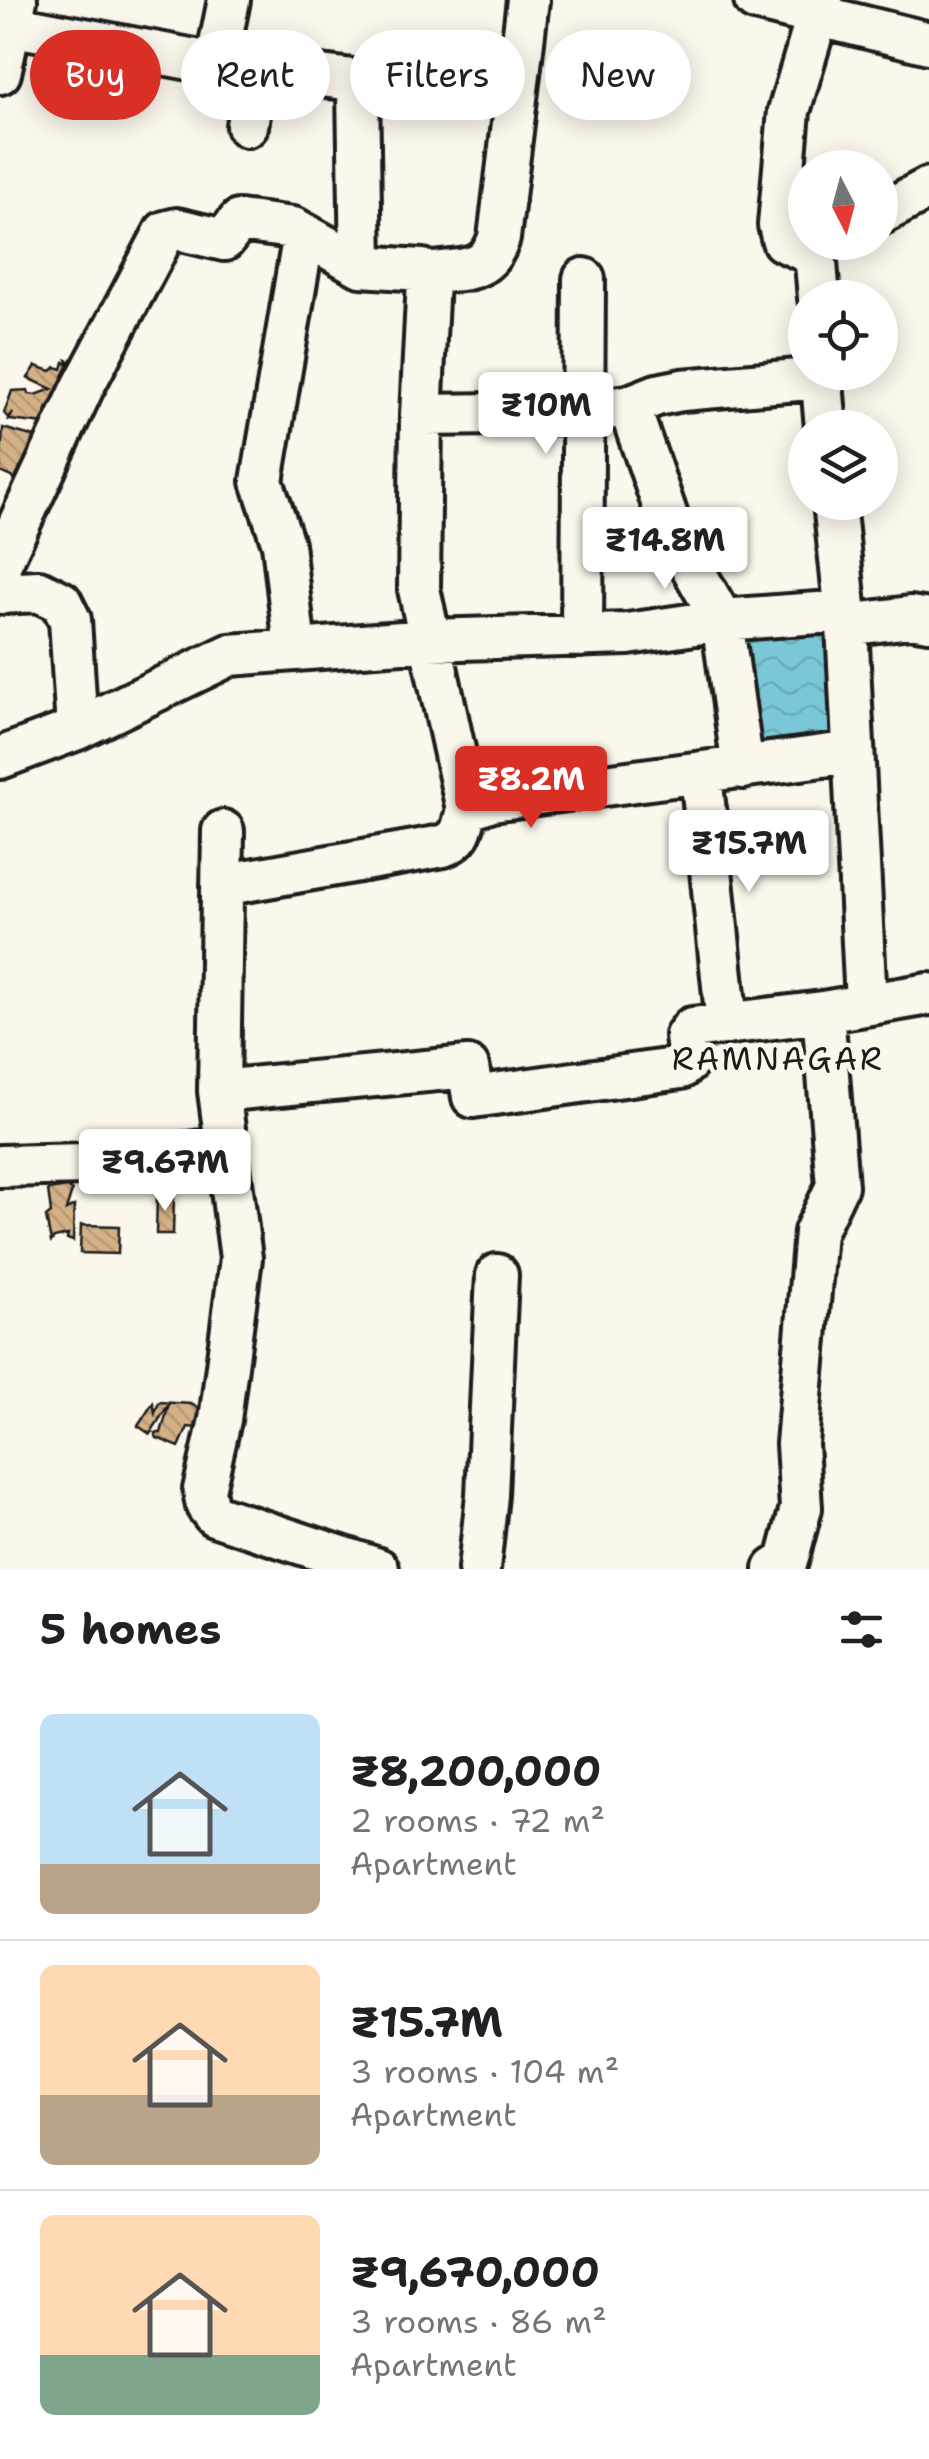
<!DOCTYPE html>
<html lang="en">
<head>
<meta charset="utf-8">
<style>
	:root { --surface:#fff; --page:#f6f6f6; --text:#202124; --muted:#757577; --line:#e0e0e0; --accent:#d93025 }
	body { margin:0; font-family:"Shantell Sans",sans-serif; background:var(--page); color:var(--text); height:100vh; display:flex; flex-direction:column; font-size:38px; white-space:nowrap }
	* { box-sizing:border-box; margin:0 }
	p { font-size:32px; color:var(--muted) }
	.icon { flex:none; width:55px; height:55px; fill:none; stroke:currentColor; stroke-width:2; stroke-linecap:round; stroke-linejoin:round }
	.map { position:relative; height:1569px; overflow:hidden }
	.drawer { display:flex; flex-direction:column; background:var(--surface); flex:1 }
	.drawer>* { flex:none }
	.banner { position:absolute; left:30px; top:30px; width:870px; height:90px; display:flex; gap:20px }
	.needle { width:65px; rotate:174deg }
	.buttons { position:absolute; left:788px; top:150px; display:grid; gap:20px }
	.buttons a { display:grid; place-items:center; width:110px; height:110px; border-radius:50%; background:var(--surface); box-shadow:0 5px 25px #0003; font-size:50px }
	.price { position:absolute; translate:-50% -85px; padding:0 22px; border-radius:10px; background:#fff; color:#222; font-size:32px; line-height:65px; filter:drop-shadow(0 2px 5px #0008) }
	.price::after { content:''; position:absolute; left:50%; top:60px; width:30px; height:22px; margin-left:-15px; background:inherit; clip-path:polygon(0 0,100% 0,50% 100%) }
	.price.active { background:var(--accent); color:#fff }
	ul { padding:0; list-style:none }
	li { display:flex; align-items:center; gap:30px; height:250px; padding:0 40px }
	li+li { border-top:2px solid var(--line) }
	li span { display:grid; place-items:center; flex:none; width:280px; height:200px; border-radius:15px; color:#555 }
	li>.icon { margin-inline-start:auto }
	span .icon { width:120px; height:120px; fill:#fffc; stroke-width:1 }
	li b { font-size:42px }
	h2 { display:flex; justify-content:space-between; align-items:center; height:120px; padding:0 40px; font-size:42px }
	.pill { padding:0 35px; border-radius:45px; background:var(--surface); box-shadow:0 5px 25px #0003; font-size:35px; line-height:90px }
	.pill.active { background:var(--accent); color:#fff }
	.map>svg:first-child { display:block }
	.water { fill:url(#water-waves); stroke:#54838c; stroke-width:2.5 }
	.building { fill:url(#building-back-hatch); stroke:#1c1c1c; stroke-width:2.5 }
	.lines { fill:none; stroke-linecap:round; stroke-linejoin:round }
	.minor-casing { stroke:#1c1c1c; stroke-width:48 }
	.minor { stroke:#fbf7ec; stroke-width:40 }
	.labels { text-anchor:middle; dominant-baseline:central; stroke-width:9; stroke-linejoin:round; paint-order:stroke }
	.neighbourhood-label { font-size:32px; letter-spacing:2.5px; fill:#1c1c1c; stroke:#fbf7ec }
</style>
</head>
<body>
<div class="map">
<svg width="929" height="1569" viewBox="0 0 929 1569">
	<defs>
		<pattern id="water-waves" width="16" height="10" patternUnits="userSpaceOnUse" patternTransform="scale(2.5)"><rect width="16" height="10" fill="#7ac8d7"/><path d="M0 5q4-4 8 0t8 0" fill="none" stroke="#69abb8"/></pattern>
		<pattern id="building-back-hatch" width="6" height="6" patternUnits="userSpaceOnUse" patternTransform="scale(2.5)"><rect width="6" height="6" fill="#d3b085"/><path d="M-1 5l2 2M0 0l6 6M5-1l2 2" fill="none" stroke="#b59772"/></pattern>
	</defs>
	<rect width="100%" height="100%" fill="#fbf7ec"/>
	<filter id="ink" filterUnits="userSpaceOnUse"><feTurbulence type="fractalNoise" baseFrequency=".01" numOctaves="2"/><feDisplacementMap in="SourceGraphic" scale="20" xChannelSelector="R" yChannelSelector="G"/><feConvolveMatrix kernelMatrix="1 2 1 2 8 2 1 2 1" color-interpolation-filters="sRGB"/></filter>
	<g filter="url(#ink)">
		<path class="water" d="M 837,624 L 845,744 L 752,761 L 736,635 Z"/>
		<path class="building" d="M 67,360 L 78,364 L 60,398 L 47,409 L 46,424 L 9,420 L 13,413 L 8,418 L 4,413 L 12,391 L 28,390 L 29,394 L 36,395 L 52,389 L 28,378 L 36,366 L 51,371 L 56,367 L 62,369 L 64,362 L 69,365 Z
			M 3,428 L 46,440 L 27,484 L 0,472 Z
			M 68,1187 L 72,1191 L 66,1210 L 74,1206 L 73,1241 L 67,1239 L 68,1235 L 54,1238 L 51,1242 L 46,1217 L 51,1213 L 48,1190 Z
			M 163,1189 L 163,1195 L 174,1196 L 173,1234 L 156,1234 L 157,1196 Z
			M 81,1225 L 119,1226 L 118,1254 L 80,1253 Z
			M 159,1402 L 191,1404 L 210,1415 L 209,1429 L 188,1427 L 179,1447 L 157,1438 L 155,1433 L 161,1433 L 169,1404 L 150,1434 L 138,1426 L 153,1403 L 155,1413 Z"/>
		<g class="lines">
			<defs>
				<path id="minor" d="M 755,0 L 929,43
					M 10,25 L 216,64 L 229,0
					M 0,73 L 16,0
					M 247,126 L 257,68 L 353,80 L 358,89 L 361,266
					M 880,214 L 929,188
					M 427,274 C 462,268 487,275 499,238 L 528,0
					M 819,298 L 816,263 L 808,252 L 783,241 L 779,225 L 789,111 L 822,0
					M 821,372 L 826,428
					M 629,406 L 673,534 L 722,620 L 743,768
					M 421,415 L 567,413 L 629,406 L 657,395 L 682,390 L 821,378
					M 834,502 L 847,625 L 866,1003
					M 0,565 L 83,387 L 165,232 L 177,229 L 224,240 L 239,221 L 293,228 L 361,266 L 422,270 L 428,280 L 421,415 L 419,589 L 467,809
					M 0,593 L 39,591 L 61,602 L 70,620 L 77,729
					M 847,625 L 910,617 L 929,620
					M 582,636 L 584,279
					M 295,648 L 283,544 L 262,481 L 304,234
					M 0,758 L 77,729 L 230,655 L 428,640 L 628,634 L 722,620 L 846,611
					M 701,774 L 727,1024
					M 223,831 L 219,1091 L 241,1258 L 220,1420 L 204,1490 L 207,1506 L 214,1515 L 378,1569
					M 222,885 L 443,846 C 462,839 462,828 467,809 L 492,800 L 853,752
					M 219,1091 L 468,1067 L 473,1097 L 681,1068 L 689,1061 L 686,1036 L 692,1028 L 823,1012
					M 0,1166 L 130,1163 L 226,1147
					M 479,1569 L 487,1495 L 497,1275
					M 775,1569 L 787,1561 L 801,1508 L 797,1444 L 815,1232 L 837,1186 L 823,1012 L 929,994"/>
			</defs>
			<use href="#minor" class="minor-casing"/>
			<use href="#minor" class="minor"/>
		</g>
	</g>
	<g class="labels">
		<g class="neighbourhood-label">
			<text x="778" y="1058">RAMNAGAR</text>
		</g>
	</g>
</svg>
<div class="buttons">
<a><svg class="needle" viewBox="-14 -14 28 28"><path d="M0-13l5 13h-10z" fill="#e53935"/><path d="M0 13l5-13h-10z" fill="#757577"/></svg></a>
<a><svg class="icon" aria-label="locate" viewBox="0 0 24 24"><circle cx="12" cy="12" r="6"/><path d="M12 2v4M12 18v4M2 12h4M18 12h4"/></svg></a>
<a><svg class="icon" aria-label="layers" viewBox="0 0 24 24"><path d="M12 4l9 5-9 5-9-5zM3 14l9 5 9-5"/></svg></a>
</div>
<b class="price" style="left:546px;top:457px">₹10M</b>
<b class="price" style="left:665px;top:592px">₹14.8M</b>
<b class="price active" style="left:531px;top:831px">₹8.2M</b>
<b class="price" style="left:749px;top:895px">₹15.7M</b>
<b class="price" style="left:165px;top:1214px">₹9.67M</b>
<div class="banner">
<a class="pill active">Buy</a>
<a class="pill">Rent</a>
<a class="pill">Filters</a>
<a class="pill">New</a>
</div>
</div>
<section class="drawer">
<h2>5 homes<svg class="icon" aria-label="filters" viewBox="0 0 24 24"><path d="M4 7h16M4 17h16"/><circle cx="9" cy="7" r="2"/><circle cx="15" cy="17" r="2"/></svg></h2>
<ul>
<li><span style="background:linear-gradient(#bfe0f5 75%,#b9a48a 0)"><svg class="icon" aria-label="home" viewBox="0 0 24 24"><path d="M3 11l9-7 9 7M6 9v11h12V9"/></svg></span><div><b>₹8,200,000</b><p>2 rooms · 72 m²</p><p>Apartment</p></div></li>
<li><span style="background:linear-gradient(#ffd9b3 65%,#b9a48a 0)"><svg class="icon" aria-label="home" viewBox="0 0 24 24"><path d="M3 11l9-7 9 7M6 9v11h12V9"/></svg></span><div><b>₹15.7M</b><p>3 rooms · 104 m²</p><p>Apartment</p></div></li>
<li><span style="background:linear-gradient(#ffd9b3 70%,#7fa58c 0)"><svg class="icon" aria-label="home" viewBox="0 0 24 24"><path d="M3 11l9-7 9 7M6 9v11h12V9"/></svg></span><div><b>₹9,670,000</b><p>3 rooms · 86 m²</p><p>Apartment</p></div></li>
</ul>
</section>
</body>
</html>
